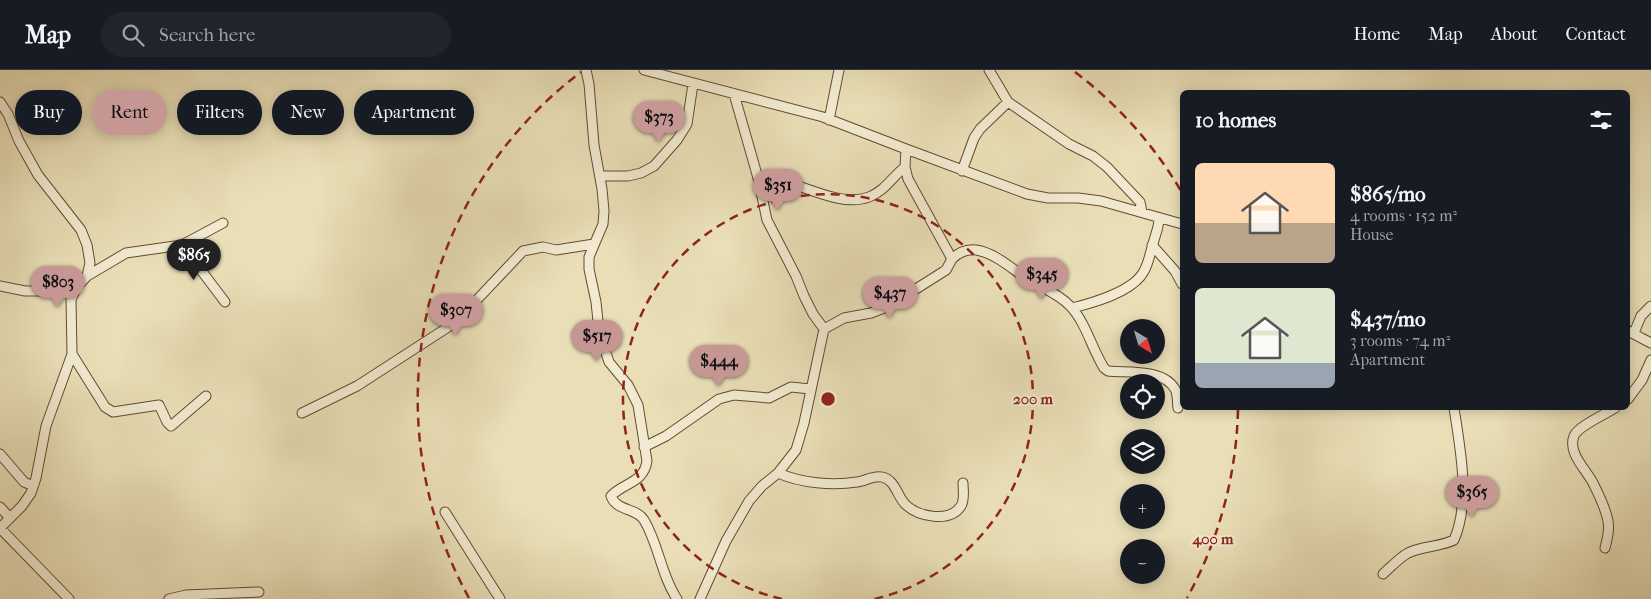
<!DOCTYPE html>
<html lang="en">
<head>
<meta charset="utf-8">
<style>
	:root { --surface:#171b24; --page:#20242c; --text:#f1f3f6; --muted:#9ea1a6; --line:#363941; --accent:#c59692 }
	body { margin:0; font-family:"IM FELL French Canon",serif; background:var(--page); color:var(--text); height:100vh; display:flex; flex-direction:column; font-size:19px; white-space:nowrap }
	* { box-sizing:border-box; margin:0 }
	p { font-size:16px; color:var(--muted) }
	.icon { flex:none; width:28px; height:28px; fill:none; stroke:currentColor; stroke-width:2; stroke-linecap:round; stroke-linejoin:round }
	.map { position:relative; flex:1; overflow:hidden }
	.sheet { position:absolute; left:1180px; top:20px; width:450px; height:320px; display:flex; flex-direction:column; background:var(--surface); border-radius:8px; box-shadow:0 2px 12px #0003 }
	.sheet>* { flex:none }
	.banner { position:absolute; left:15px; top:20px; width:475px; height:45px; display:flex; gap:10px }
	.needle { width:32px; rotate:142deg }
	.tools { position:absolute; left:1120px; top:249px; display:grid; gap:10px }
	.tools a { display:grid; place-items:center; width:45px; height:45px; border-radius:50%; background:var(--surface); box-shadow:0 2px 12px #0003; font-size:25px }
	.price { position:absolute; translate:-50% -42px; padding:0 11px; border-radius:18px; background:var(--accent); color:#111; font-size:16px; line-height:32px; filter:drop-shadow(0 1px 2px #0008) }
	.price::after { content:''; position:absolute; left:50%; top:30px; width:15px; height:11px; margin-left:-8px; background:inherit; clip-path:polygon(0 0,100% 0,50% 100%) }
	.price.on { background:#222; color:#fff }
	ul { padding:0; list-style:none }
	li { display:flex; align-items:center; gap:15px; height:125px; padding:0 15px }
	li span { display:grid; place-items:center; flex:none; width:140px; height:100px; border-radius:8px; color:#555 }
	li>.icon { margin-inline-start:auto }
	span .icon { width:60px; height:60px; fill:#fffc; stroke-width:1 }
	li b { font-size:21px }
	h2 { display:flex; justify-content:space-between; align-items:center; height:60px; padding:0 15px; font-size:21px }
	.chip { padding:0 18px; border-radius:22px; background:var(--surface); box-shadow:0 2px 12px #0003; font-size:18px; line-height:45px }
	.chip.on { background:var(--accent); color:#111 }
	header { display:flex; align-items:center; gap:30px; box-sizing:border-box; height:70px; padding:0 25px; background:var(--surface); border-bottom:1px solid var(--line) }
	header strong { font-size:24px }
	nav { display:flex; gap:28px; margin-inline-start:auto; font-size:18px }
	.search { width:350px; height:45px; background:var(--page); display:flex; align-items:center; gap:12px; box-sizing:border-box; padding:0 18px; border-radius:28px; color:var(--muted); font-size:19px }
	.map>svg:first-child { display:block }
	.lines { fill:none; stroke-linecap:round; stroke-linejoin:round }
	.street-casing { stroke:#644a30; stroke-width:11 }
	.street { stroke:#f1ead0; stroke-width:9 }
	.ring { fill:none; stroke:#8f2418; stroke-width:2.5; stroke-dasharray:9 6 }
	.centre { fill:#8f2418; stroke:#f1ead0; stroke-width:2.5 }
	.ring-label { font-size:15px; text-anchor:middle; font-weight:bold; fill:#8f2418; stroke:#f1ead0; stroke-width:4; stroke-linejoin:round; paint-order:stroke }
</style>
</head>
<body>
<header>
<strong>Map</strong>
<div class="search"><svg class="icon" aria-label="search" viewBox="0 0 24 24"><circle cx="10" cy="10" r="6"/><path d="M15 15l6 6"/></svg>Search here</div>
<nav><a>Home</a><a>Map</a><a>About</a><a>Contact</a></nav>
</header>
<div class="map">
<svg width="1651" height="529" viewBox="0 0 1651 529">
	<rect width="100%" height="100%" fill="#e9deb6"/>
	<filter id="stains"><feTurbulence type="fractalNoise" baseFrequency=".004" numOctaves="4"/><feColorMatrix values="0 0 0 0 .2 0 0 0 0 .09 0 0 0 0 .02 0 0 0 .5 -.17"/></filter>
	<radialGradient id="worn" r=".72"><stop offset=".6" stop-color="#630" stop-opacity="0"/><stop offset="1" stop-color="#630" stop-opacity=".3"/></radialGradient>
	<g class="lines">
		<defs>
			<path id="street" d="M 586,0 L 589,14 L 594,75 L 602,119 L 604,141 L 603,154 L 589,187 L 589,199 L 596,232 L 598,251 L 602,271 L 609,292 L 628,315 L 638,335 L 647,391 C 644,413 623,413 611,426 C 616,441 637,438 644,450 C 659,475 661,505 677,529
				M 644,0 L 823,47 L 906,79 L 905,97 L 908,109 L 952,189 L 946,200 L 889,236 L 871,243 L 844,248 L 824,259 L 804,353 L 796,380 L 778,403 L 762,416 L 749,431 L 726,471 L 700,529
				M 989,0 L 1008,32 L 1069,74 L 1093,86 L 1107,97 L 1140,132 L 1142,142
				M 734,24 L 758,108 L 767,150 L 796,206 L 804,226 L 813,244 L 824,259
				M 0,32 L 8,44 L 19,71 L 38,105 L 81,160 L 87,175 L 90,193 L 87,206 L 78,216 L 71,229 L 72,284 L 46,356 L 36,408 L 31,423 L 22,436 L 0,458
				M 829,50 L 839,0
				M 906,79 L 1027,124 L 1048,128 L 1078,128 L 1101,131 L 1182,154
				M 962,101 L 974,68 L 980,59 L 1008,32
				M 600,106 L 628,106 L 641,103 L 654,96 L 677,70 L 687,54 L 693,14
				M 758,108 C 769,110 782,111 793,114 C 814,121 846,136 869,127 C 885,121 892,107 905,97
				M 182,175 L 225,232
				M 1152,175 L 1175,201 L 1182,214
				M 952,189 C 959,182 966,179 976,180 C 996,183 1013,200 1029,210 C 1044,219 1059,224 1071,237 C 1086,253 1092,279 1104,298 L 1108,301 C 1126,303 1163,298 1175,319 C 1178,324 1177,332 1178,338
				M 87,206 L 126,183 L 182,175 L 223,153
				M 0,216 L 25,221 L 40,221 L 78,216
				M 1072,238 C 1093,233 1134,221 1144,201 C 1149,192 1150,183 1153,174 C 1155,165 1159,158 1159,148
				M 1628,261 L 1651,273
				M 1634,263 L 1641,246 L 1651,236
				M 72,284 L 105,337 L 113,342 L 159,335 L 167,352 L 171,356 L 206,326
				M 1628,329 L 1642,310 L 1651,290
				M 302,343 L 357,316 L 456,252 L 523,181 L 543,177 L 556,180 L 594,174
				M 644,377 L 666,366 L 719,329 L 734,325 L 769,328 L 791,317 L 810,319
				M 0,384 L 24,412 L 33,416
				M 778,403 C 801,413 832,416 857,412 C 866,411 873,405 882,407 C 896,410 897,427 906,435 C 919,447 950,453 961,436 C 965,430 963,420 963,413
				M 0,437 L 10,448
				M 445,442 L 500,529
				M 0,458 L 69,529
				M 1605,478 C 1607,469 1610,461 1608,451 C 1606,440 1599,425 1594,415 C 1588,401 1567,384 1574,366 C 1578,356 1606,344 1615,338
				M 1383,504 C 1391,497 1399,488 1408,483 C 1422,476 1440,477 1454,470 C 1471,431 1460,378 1454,338
				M 169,529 L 186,525 L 259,522"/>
		</defs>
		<use href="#street" class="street-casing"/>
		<use href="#street" class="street"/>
	</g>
	<g class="ring">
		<path d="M782 529A205 205 0 1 1 874 529"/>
		<path d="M1238 340A410 410 0 0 1 1187 528M469 528A410 410 0 0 1 581 2M1075 2A410 410 0 0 1 1181 121"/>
	</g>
	<circle cx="828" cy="329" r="8" class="centre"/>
	<g class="ring-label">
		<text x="1033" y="334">200 m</text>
		<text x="1213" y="474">400 m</text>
	</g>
	<rect width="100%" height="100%" filter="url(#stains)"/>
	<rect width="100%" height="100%" fill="url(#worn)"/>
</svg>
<div class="tools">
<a><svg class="needle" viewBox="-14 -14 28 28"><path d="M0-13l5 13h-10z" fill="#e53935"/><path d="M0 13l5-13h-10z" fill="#9ea1a6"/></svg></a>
<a><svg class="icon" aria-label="locate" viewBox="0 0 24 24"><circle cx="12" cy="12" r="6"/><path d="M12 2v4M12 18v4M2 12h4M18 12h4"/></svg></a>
<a><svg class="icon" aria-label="layers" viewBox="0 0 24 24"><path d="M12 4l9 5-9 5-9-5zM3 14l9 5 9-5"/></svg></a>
<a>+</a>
<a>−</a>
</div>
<b class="price" style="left:659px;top:73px">$373</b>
<b class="price" style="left:778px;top:141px">$351</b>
<b class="price on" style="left:194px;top:211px">$865</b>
<b class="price" style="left:1042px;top:230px">$345</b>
<b class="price" style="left:58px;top:238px">$803</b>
<b class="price" style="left:890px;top:249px">$437</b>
<b class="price" style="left:456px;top:266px">$307</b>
<b class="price" style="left:597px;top:292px">$517</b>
<b class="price" style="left:719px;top:317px">$444</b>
<b class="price" style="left:1472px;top:448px">$365</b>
<div class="banner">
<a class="chip">Buy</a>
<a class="chip on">Rent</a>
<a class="chip">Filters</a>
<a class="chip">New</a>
<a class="chip">Apartment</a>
</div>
<section class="sheet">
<h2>10 homes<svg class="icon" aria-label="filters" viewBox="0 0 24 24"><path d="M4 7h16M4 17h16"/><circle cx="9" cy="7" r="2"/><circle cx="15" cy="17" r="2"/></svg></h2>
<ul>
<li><span style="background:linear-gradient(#ffd9b3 60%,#b9a48a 0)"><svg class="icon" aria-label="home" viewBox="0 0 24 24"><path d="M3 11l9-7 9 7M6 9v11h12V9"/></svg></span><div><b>$865/mo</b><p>4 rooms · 152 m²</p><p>House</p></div></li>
<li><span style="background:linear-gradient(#dfe7d0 75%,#9aa5b1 0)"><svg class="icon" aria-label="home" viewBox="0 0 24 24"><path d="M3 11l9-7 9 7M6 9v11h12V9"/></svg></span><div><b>$437/mo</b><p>3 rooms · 74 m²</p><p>Apartment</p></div></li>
</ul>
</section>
</div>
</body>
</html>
